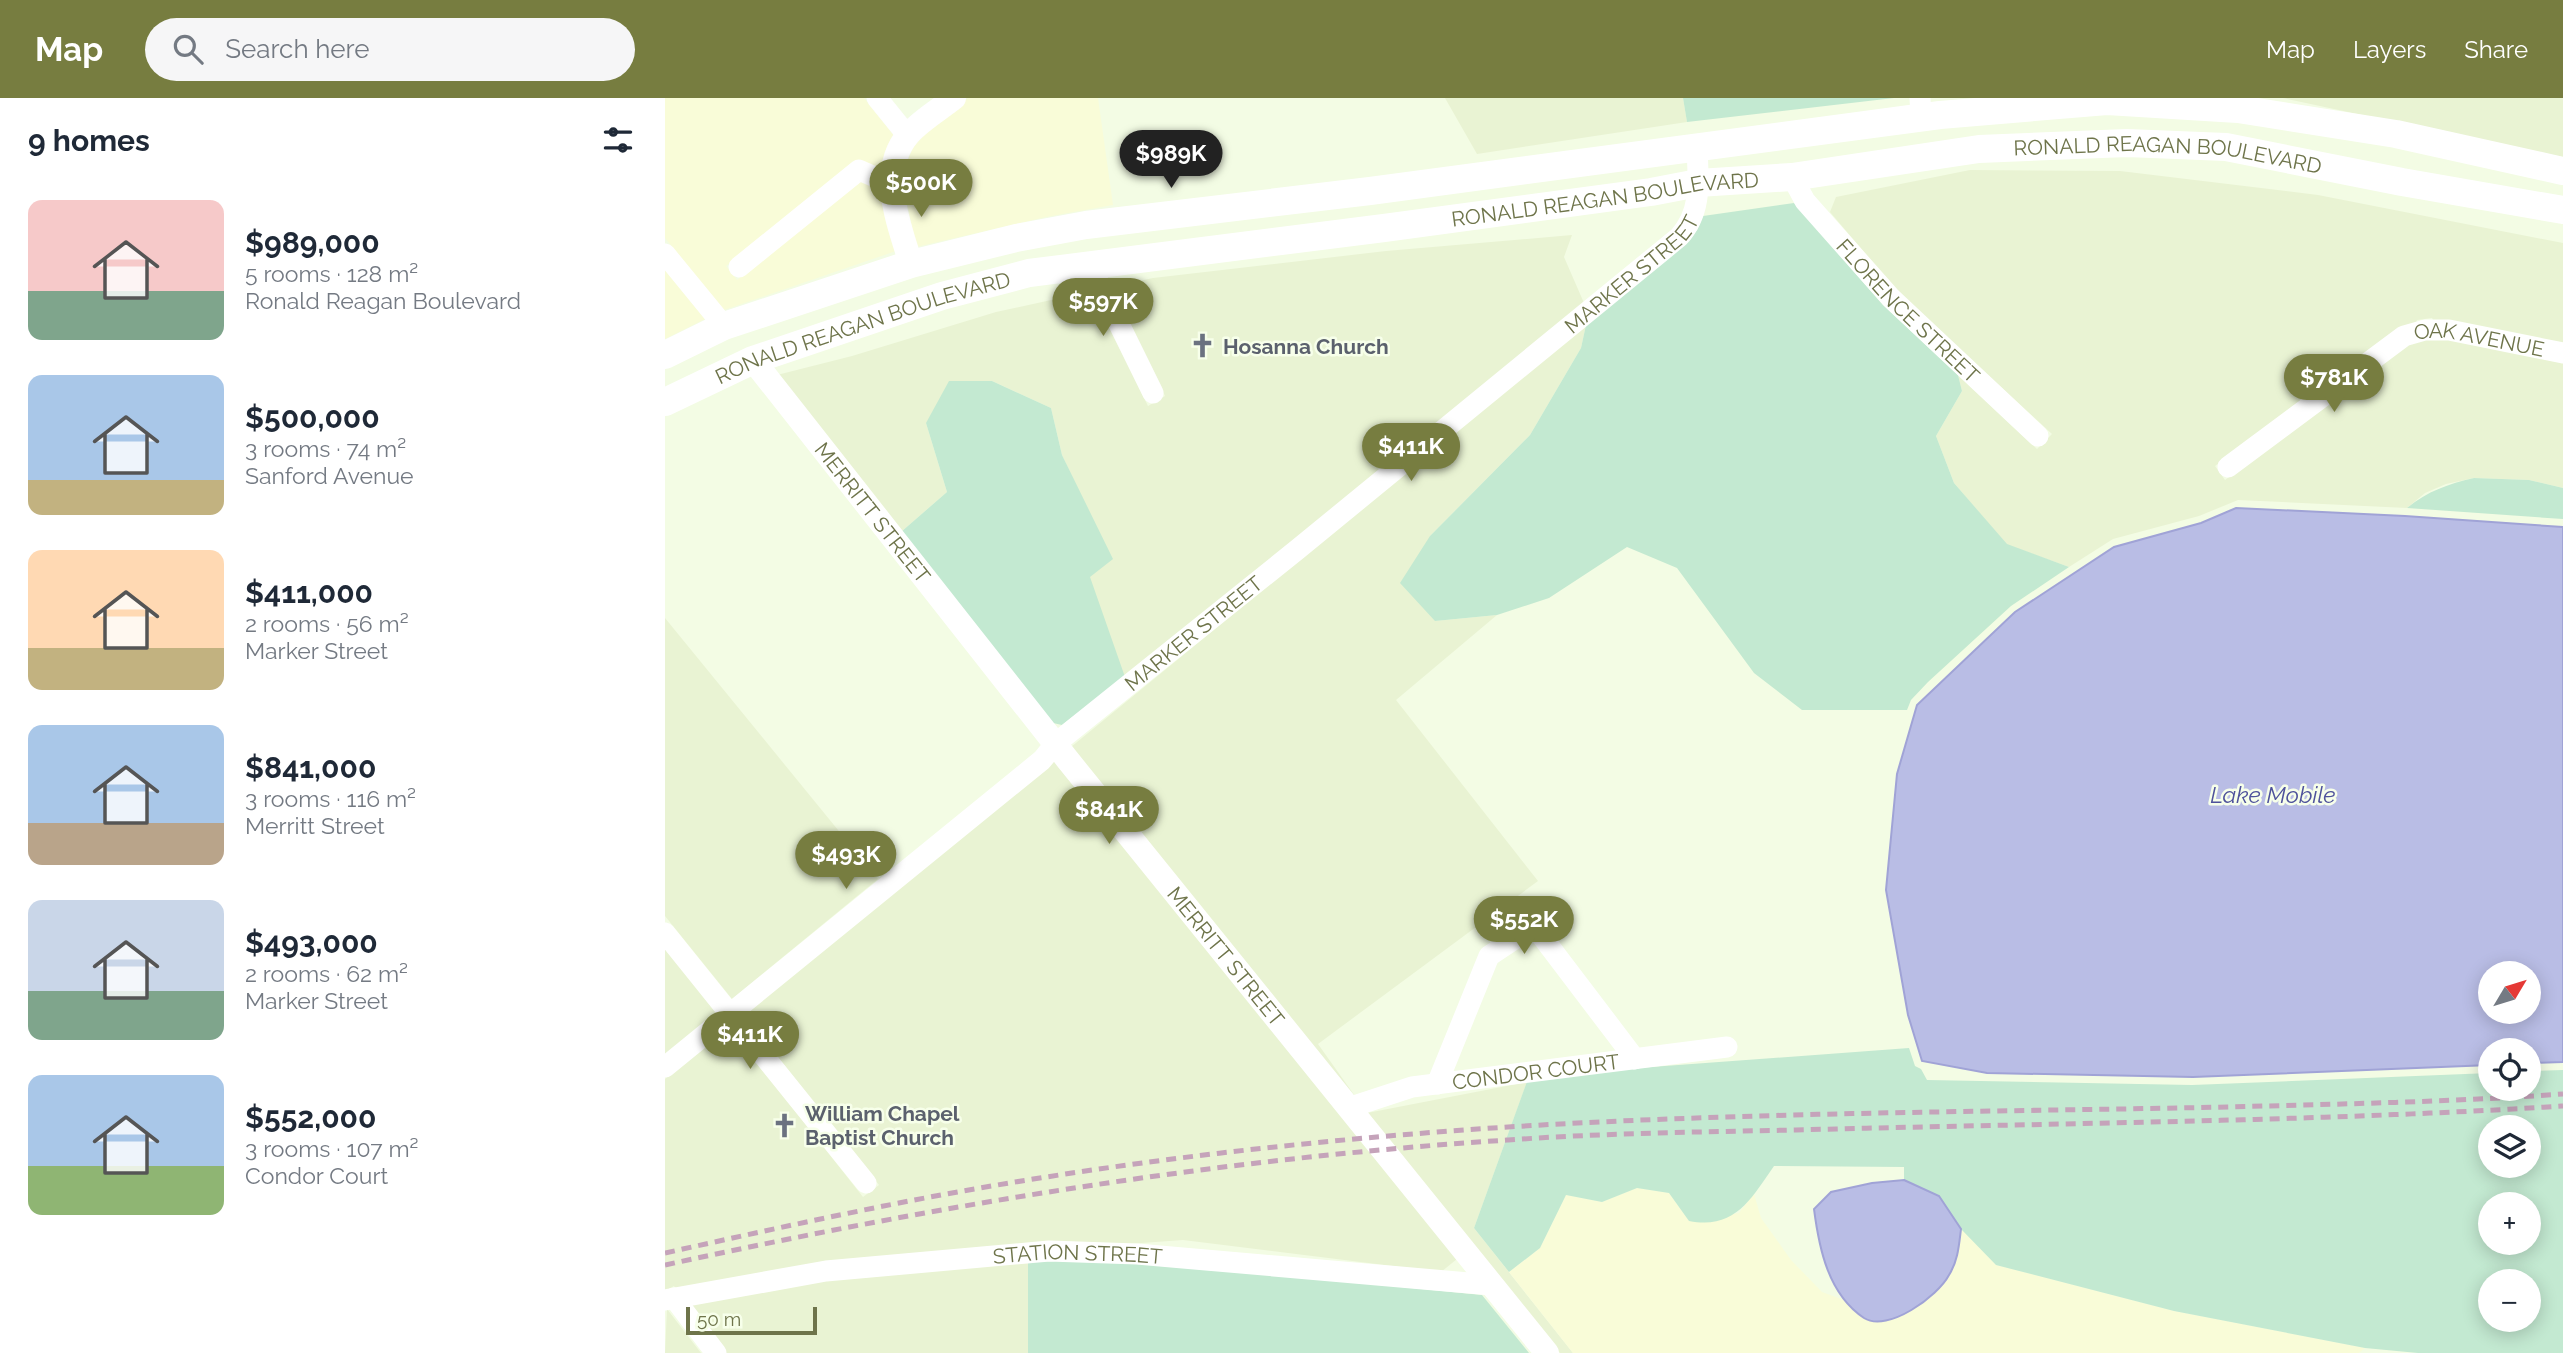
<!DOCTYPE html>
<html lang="en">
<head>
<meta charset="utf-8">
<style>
	:root { --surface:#fff; --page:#f6f6f7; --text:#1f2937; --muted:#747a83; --accent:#777d40 }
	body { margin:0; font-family:Raleway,sans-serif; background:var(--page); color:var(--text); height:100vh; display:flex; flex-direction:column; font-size:26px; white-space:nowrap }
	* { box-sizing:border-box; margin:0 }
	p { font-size:23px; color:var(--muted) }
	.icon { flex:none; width:38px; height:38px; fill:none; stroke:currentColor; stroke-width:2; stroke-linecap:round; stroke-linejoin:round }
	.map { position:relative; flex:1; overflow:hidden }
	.drawer { display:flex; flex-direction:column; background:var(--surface); width:665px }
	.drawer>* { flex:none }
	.needle { width:46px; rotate:52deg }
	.fabs { position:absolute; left:1813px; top:863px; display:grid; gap:14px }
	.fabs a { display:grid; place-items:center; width:63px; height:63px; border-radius:50%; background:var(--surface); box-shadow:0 4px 18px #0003; font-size:35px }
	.scale { position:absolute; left:21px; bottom:18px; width:131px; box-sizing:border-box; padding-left:7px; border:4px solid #6e744a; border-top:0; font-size:19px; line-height:24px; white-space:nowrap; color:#6e744a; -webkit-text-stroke:5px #f7ffea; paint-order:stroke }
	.price { position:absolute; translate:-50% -60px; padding:0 16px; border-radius:24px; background:var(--accent); color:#fff; font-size:23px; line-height:46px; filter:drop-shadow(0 2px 4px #0008) }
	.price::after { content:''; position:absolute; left:50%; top:42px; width:21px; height:16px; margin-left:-10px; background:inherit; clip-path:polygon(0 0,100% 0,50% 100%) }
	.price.active { background:#222; color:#fff }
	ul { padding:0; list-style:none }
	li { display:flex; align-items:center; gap:21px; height:175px; padding:0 28px }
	li span { display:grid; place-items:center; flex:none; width:196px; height:140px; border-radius:14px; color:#555 }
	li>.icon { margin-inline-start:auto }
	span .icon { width:84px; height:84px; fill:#fffc; stroke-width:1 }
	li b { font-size:30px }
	h2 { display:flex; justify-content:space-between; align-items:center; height:84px; padding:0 28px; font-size:30px }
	header { display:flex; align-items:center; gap:42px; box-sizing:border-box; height:98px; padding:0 35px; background:var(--accent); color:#fff }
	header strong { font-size:33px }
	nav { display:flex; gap:38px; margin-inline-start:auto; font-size:24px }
	.search { width:490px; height:63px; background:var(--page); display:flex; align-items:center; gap:18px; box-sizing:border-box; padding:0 24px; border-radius:38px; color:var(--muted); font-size:26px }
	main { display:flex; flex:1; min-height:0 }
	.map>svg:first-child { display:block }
	.residential { fill:#e9f3d3 }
	.commercial { fill:#f9fcd8 }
	.green { fill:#c3e9d1; fill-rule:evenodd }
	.water { fill:#b9bde5; stroke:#a0a3d6; stroke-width:2; fill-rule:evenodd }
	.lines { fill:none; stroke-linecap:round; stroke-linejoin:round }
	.minor { stroke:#fff; stroke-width:21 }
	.tertiary { stroke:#fff; stroke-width:24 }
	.secondary { stroke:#fff; stroke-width:28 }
	.rail { stroke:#c5a3ba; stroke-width:5; stroke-dasharray:10 7; stroke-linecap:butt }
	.labels { text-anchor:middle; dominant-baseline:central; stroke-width:5; stroke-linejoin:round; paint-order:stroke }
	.street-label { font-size:21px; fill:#6e744a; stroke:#f7ffea }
	.worship-label { font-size:21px; font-weight:bold; fill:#5b616d; stroke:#f7ffea; text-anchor:start }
	.water-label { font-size:23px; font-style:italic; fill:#4e529b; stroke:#f7ffea }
</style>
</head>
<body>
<header>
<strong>Map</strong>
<div class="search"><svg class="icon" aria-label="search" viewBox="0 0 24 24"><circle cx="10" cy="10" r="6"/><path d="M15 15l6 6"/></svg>Search here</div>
<nav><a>Map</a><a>Layers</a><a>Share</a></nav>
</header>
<main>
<section class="drawer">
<h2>9 homes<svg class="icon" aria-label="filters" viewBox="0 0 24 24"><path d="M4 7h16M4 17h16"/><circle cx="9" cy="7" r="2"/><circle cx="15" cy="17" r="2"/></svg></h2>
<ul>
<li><span style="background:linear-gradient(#f6c9c9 65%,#7fa58c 0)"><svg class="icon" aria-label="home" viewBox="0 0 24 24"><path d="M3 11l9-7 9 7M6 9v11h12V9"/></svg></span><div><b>$989,000</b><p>5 rooms · 128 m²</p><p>Ronald Reagan Boulevard</p></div></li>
<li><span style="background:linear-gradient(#a9c7e8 75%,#c2b280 0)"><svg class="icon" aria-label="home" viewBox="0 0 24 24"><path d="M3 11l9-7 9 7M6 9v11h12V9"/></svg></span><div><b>$500,000</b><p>3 rooms · 74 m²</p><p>Sanford Avenue</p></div></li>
<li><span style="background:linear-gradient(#ffd9b3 70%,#c2b280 0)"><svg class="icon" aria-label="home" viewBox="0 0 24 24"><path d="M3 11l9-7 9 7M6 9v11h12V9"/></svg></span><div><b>$411,000</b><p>2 rooms · 56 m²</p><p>Marker Street</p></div></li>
<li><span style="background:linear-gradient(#a9c7e8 70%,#b9a48a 0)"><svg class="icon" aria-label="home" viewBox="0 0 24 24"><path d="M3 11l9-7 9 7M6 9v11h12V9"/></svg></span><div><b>$841,000</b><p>3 rooms · 116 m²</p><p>Merritt Street</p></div></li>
<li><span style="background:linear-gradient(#c9d6e8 65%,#7fa58c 0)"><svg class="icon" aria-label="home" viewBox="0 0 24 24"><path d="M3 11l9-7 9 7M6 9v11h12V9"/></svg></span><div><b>$493,000</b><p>2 rooms · 62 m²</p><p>Marker Street</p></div></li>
<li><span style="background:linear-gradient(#a9c7e8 65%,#8fb573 0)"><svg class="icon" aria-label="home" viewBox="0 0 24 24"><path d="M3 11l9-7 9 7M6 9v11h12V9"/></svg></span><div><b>$552,000</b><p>3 rooms · 107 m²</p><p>Condor Court</p></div></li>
</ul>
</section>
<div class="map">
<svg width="1898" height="1255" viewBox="0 0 1898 1255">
	<rect width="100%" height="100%" fill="#f3fce4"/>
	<path class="residential" d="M 780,0 L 1018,0 L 1022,24 L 812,56 Z
		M 1618,0 L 1898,0 L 1898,59 L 1861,52 Z
		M 1305,72 L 1455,73 L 1653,97 L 1898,145 L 1898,245 L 1768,222 L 1767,220 L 1752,222 L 1751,225 L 1734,231 L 1550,368 L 1560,382 L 1743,247 L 1760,241 L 1782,241 L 1898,265 L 1898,390 L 1864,382 L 1809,380 L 1781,386 L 1760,395 L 1742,410 L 1573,402 L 1534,418 L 1448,441 L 1404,469 L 1342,447 L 1289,385 L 1271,338 L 1297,293 L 1293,277 L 1372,351 L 1387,336 L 1233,194 L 1165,114 L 1171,99 Z
		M 907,137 L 899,159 L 919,205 L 424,611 L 425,417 L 397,357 L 386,310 L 327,283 L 261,325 L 282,394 L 236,434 L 112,277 L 187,258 L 331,214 L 427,193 L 483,308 L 500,298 L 447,189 L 488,180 L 721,153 Z
		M 921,227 L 916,250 L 865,337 L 765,438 L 770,523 L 832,517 L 731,602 L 873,783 L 653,946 L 702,1015 L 862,984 L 809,1130 L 908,1255 L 895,1255 L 406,649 Z
		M 0,520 L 213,781 L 67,901 L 0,818 Z
		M 390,662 L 792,1161 L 776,1174 L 518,1142 L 463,1146 L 385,1143 L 11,1191 L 9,1188 L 0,1193 L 0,981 L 63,928 L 198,1099 L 214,1087 L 78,915 Z
		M 0,851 L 52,914 L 0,957 Z
		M 363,1164 L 363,1255 L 61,1255 L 24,1207 L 162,1182 Z
		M 2,1211 L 36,1255 L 0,1255 Z"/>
	<path class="commercial" d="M 0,0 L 199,0 L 231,40 L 218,71 L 188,65 L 61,168 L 72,182 L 195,83 L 216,92 L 218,95 L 231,153 L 59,212 L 0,140 Z
		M 303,0 L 433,0 L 448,107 L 381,119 L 251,149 L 237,79 L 250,43 Z
		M 0,172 L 40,221 L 0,241 Z
		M 972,1090 L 1004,1095 L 1024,1123 L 1074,1115 L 1089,1096 L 1096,1120 L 1126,1162 L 1157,1194 L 1182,1203 L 1201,1221 L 1218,1223 L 1235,1218 L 1269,1196 L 1291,1163 L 1296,1131 L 1331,1167 L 1509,1213 L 1700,1250 L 1694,1255 L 908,1255 L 844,1174 L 875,1150 L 901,1097 L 937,1104 Z"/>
	<path class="green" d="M 1018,0 L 1229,0 L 1022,24 Z
		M 1129,105 L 1218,207 L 1293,277 L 1297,293 L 1271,338 L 1289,385 L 1342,446 L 1404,469 L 1346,508 L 1263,584 L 1246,602 L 1242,612 L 1137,612 L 1089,575 L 1012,470 L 962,449 L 884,500 L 832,517 L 770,523 L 735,485 L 765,438 L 865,337 L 916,250 L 921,227 L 1019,146 L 1032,132 L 1038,118 Z
		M 284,283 L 327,283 L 386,310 L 397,357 L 448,461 L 425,479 L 460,579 L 397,627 L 388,625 L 236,434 L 282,394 L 261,325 Z
		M 1809,380 L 1864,382 L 1898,390 L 1898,421 L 1742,410 C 1763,393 1783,386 1809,380 Z
		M 1244,950 L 1250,968 L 1256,971 L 1262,982 L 1527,987 L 1825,975 L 1825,990 L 1864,990 L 1864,973 L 1898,972 L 1898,1255 L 1753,1255 L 1700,1250 L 1509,1213 L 1331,1167 L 1296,1131 L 1274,1098 L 1239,1082 L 1239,1069 L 1109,1068 C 1086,1101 1070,1132 1024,1123 L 1004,1095 L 972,1090 L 937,1104 L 901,1097 L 875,1150 L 844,1174 L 809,1130 L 864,978 ZM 1825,1029 L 1864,1029 L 1864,1068 L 1825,1068 ZM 1825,1106 L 1864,1106 L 1864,1144 L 1825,1144 ZM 1825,1183 L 1864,1183 L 1864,1222 L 1825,1222 Z
		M 422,1162 L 604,1176 L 817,1197 L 864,1255 L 363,1255 L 363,1164 Z"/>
	<path class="water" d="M 1571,410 L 1740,418 L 1898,429 L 1898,964 L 1864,965 L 1864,952 L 1825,952 L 1825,967 L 1528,979 L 1322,975 L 1257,963 L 1243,917 L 1221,792 L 1232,676 L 1252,607 L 1350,514 L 1449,449 L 1536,425 ZM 1825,875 L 1864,875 L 1864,914 L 1825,914 Z
		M 1239,1082 L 1274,1098 L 1296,1131 C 1294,1147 1293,1163 1284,1177 C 1273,1198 1223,1235 1199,1220 C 1163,1196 1154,1150 1149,1111 L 1166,1094 L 1207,1085 Z"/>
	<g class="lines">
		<g class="minor">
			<path d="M 212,0 L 242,37"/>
			<path d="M 1255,0 L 1256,19"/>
			<path id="s1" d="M 1127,79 L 1140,103 L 1226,200 L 1373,338"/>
			<path d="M 0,156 L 59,228"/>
			<path d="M 425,167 L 488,295"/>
			<path d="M 74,169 L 194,72 L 226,86"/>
			<path id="s2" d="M 1563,369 L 1739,238 L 1760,232 L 1784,232 L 1898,255"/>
			<path d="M 0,835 L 201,1085"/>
			<path id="s3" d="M 0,969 L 377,662 L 390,646 L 633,451 L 1014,139 C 1038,113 1033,81 1032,48"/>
			<path d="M 772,986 L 824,858 L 869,828 L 970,961"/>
			<path id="s4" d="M 683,1010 L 747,989 L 1062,949"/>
			<path d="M 9,1200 L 51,1255"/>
			<path id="s5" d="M 0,1202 L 161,1173 L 384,1153 L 472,1156 L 827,1187"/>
		</g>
		<g class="tertiary">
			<path d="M 246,166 C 234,126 212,74 243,37 C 255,23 274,12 289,0"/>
			<path id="s6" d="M 88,262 L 402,661 L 882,1255"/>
		</g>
		<g class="secondary">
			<path d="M 0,257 L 59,228 L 246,166 L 351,140 L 421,127 L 705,93 L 1275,17 L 1442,3 L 1573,11 L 1731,36 L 1898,73"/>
			<path id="s7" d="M 0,304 L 88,262 L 277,198 L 364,175 L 719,130 L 986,94 L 1033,85 L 1127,79 L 1314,51 L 1462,45 L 1561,49 L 1737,84 L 1898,112"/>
		</g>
		<path class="rail" d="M 0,1155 C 81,1137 162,1119 244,1103 C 441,1065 643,1042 843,1029 C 1083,1014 1323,1014 1563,1009 C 1675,1006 1786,1004 1898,996
			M 0,1167 C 279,1106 559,1060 843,1042 C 939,1035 1035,1034 1131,1032 C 1387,1025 1643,1024 1898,1008"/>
	</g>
	<defs>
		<symbol id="church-bare" viewBox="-9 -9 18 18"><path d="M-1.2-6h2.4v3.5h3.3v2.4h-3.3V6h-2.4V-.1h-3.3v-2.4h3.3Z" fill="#6b7280" stroke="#f7ffea" stroke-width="2.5" paint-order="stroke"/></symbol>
	</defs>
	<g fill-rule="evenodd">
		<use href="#church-bare" x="520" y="230" width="35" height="35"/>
		<use href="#church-bare" x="102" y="1010" width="35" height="35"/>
	</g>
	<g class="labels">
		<g class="street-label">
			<text stroke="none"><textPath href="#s7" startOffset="1535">RONALD REAGAN BOULEVARD</textPath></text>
			<text stroke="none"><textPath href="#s7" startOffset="968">RONALD REAGAN BOULEVARD</textPath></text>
			<text stroke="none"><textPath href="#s3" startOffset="1251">MARKER STREET</textPath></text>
			<text stroke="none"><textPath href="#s1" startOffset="178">FLORENCE STREET</textPath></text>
			<text stroke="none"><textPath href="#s7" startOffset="212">RONALD REAGAN BOULEVARD</textPath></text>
			<text stroke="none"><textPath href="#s2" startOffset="296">OAK AVENUE</textPath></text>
			<text stroke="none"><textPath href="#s6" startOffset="194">MERRITT STREET</textPath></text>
			<text stroke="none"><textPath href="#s3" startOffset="684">MARKER STREET</textPath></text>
			<text stroke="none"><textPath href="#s6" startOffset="761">MERRITT STREET</textPath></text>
			<text stroke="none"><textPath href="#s4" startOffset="192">CONDOR COURT</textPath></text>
			<text stroke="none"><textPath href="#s5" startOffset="416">STATION STREET</textPath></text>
		</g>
		<g class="worship-label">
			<text x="558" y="248">Hosanna Church</text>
			<text x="140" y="1015">William Chapel<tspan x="140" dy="24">Baptist Church</tspan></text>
		</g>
		<g class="water-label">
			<text x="1608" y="696">Lake Mobile</text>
		</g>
	</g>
</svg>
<div class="fabs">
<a><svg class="needle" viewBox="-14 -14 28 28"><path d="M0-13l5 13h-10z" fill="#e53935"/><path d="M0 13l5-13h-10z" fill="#747a83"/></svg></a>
<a><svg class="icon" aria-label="locate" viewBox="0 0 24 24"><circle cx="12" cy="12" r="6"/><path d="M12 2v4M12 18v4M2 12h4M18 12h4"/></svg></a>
<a><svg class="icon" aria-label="layers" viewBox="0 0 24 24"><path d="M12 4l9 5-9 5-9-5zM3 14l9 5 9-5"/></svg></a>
<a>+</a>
<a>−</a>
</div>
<div class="scale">50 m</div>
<b class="price active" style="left:506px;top:92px">$989K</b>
<b class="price" style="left:256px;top:121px">$500K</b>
<b class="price" style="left:438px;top:240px">$597K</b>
<b class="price" style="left:1669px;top:316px">$781K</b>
<b class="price" style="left:746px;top:385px">$411K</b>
<b class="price" style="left:444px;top:748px">$841K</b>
<b class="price" style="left:181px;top:793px">$493K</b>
<b class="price" style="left:859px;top:858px">$552K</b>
<b class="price" style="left:85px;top:973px">$411K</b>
</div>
</main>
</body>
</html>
